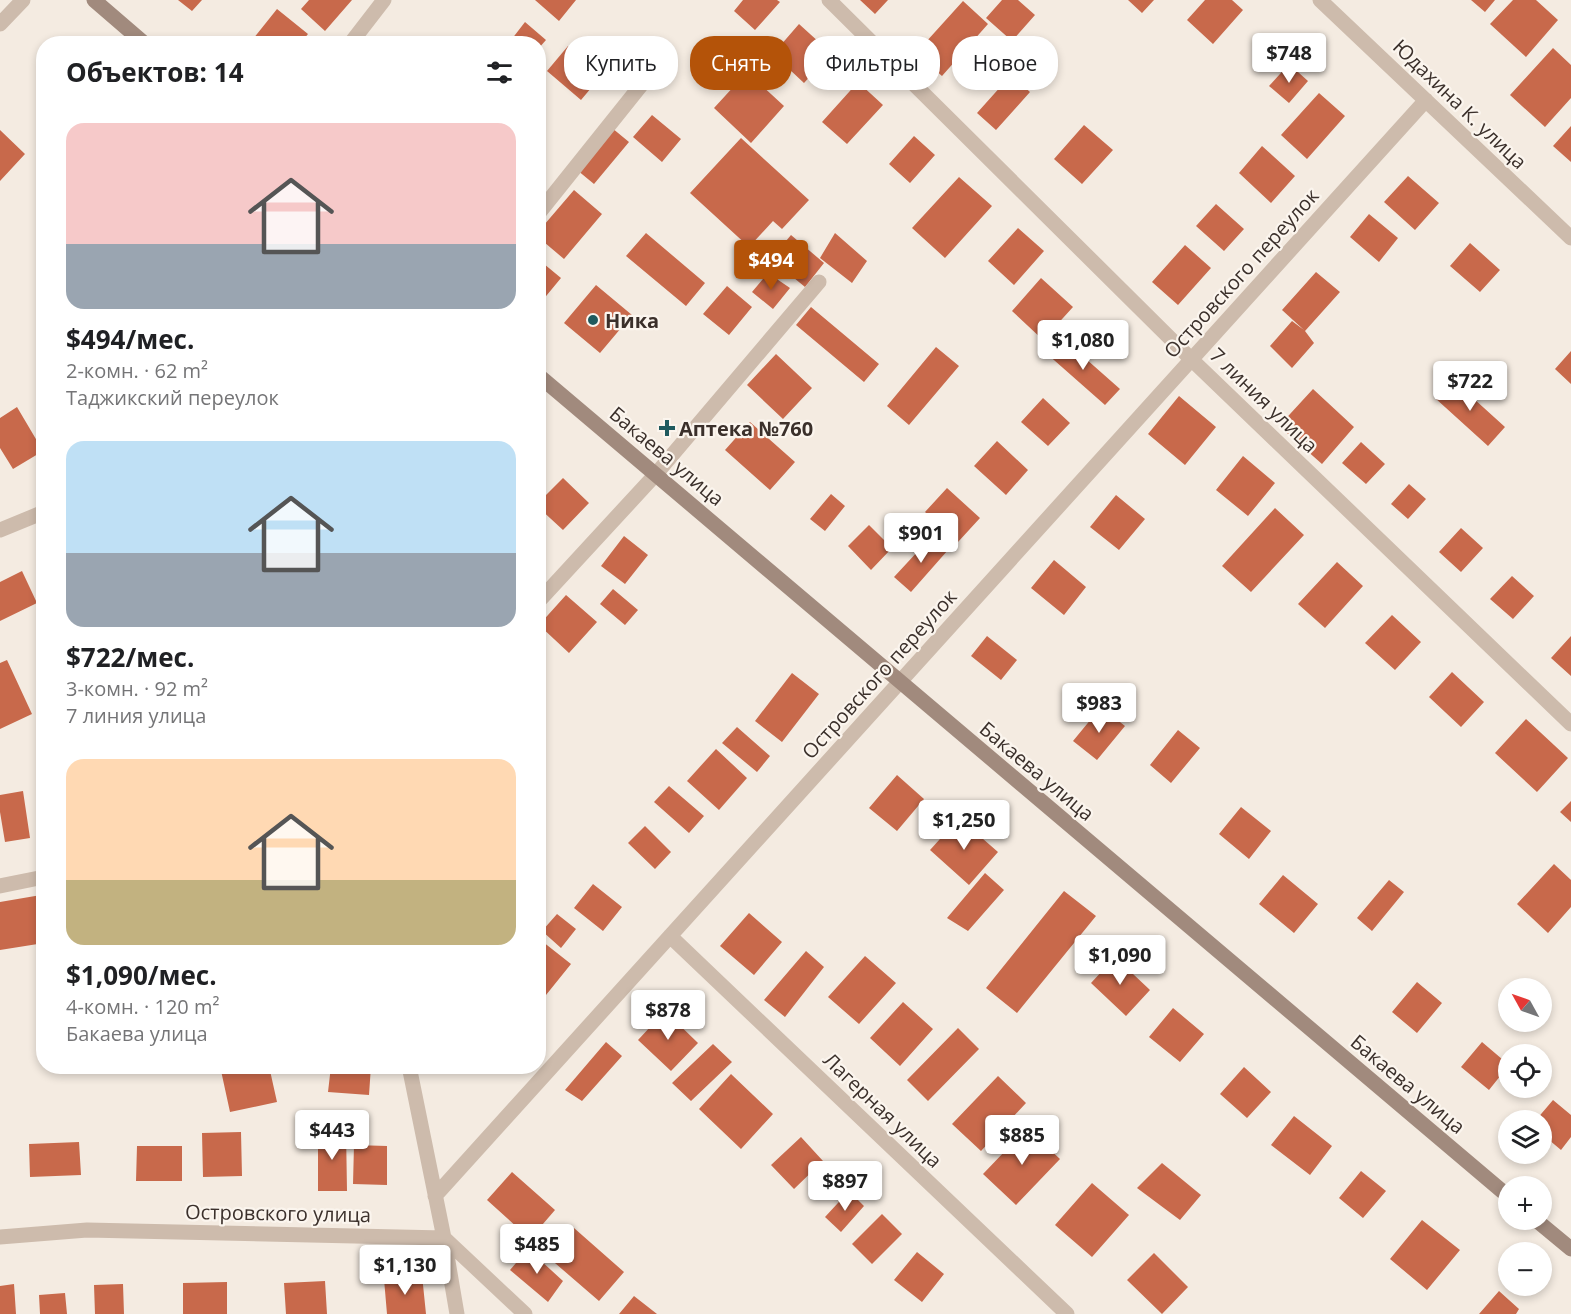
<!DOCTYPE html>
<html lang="ru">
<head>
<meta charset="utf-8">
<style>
	:root { --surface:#fff; --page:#f6f6f6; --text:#202124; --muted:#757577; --accent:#b45309 }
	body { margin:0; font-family:"Open Sans",sans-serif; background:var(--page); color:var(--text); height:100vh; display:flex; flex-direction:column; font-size:22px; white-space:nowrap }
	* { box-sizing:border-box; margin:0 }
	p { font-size:20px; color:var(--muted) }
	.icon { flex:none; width:33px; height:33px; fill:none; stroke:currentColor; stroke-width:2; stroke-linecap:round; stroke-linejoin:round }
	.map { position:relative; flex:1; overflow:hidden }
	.drawer { position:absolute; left:36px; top:36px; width:510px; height:1038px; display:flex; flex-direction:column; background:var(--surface); border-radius:24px; box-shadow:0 3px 9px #0003 }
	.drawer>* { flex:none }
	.top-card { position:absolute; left:564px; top:36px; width:570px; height:54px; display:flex; gap:12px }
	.needle { width:39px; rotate:310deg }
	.controls { position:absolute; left:1498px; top:978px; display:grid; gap:12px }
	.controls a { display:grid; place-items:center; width:54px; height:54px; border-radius:50%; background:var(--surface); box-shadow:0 3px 9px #0003; font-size:30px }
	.price { position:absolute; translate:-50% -51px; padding:0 14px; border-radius:6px; background:#fff; color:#222; font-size:20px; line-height:39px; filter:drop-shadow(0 2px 3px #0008) }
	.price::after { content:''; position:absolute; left:50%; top:36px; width:18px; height:14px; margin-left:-9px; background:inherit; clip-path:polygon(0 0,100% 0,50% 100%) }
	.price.on { background:var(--accent); color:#fff }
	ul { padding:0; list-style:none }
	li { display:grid; align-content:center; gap:12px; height:318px; padding:0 30px }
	li span { display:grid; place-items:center; height:186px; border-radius:18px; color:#555 }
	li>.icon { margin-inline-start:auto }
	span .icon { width:108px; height:108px; fill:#fffc; stroke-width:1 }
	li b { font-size:26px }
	h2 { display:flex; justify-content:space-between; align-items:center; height:72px; padding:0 30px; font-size:26px }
	.tag { padding:0 21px; border-radius:24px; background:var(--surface); box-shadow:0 3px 9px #0003; font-size:21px; line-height:54px }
	.tag.on { background:var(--accent); color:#fff }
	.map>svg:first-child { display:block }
	.building { fill:#c8694b }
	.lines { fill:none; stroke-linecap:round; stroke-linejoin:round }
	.service { stroke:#cdbbac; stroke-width:15 }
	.minor { stroke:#cdbbac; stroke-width:15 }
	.secondary { stroke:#a18a7d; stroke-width:15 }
	.poi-dot { fill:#1f5a5e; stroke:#fbf5ee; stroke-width:2 }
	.labels { text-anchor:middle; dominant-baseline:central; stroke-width:4.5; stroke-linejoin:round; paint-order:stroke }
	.street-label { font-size:20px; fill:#3b302b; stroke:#fbf5ee }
	.poi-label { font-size:20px; font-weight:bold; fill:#3b302b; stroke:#fbf5ee; text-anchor:start }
</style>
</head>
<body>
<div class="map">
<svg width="1571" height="1314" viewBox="0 0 1571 1314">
	<rect width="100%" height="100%" fill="#f4ebe1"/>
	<path class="building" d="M 178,0 L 202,0 L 192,11 Z
		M 309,0 L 352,0 L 325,31 L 301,9 Z
		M 535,0 L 576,0 L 559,21 Z
		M 743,0 L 777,0 L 780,2 L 755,30 L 734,11 Z
		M 860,0 L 888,0 L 875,14 Z
		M 1002,0 L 1018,0 L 1035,15 L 1012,41 L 986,18 Z
		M 1128,0 L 1154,0 L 1142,13 Z
		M 1205,0 L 1232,0 L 1243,10 L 1213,44 L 1187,20 Z
		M 1471,0 L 1495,0 L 1485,12 Z
		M 1513,0 L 1536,0 L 1558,20 L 1526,57 L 1490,24 Z
		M 963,1 L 988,24 L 942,76 L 916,53 Z
		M 277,9 L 308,34 L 300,44 L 249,44 Z
		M 525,22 L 546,40 L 538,49 L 538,44 L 508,44 Z
		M 799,24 L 831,53 L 804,83 L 773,54 Z
		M 568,46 L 602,75 L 581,100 L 547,71 Z
		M 1553,48 L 1571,65 L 1571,98 L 1545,127 L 1510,95 Z
		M 1289,64 L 1308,81 L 1289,103 L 1269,86 Z
		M 747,72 L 784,106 L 751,143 L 714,108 Z
		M 1011,75 L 1030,92 L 996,130 L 977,113 Z
		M 858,82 L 883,105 L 847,144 L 822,122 Z
		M 1319,93 L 1345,116 L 1307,159 L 1281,135 Z
		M 652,115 L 681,139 L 662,162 L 633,137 Z
		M 1084,125 L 1113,150 L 1082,184 L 1054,159 Z
		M 1571,126 L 1571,162 L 1553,146 Z
		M 612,128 L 629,142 L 594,184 L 577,170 Z
		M 0,130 L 25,154 L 0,181 Z
		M 914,136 L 935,155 L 910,183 L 889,164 Z
		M 741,138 L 809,200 L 782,229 L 773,221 L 749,247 L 690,193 Z
		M 1262,146 L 1295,176 L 1271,203 L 1239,173 Z
		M 1408,176 L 1439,203 L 1415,230 L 1384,202 Z
		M 959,177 L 992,206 L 945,258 L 912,228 Z
		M 574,190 L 602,214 L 564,259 L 538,237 L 538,232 Z
		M 1216,204 L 1244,229 L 1224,251 L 1196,226 Z
		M 1369,214 L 1398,238 L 1379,262 L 1350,237 Z
		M 1018,228 L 1044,251 L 1014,285 L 988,261 Z
		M 646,233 L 705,283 L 686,306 L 626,256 Z
		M 835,233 L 867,261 L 852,283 L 820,258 Z
		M 791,235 L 824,263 L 805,287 L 771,259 Z
		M 1470,243 L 1500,270 L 1480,292 L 1450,266 Z
		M 1185,245 L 1211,268 L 1178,305 L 1152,282 Z
		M 538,259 L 561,278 L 542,301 L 538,298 Z
		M 1316,272 L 1340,292 L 1305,331 L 1314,343 L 1292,368 L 1270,346 L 1292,321 L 1304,330 L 1282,310 Z
		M 768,273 L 790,288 L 773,309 L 752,292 Z
		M 1041,278 L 1073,307 L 1043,340 L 1012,311 Z
		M 596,285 L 632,315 L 600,353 L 564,323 Z
		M 727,286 L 752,307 L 729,335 L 703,314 Z
		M 811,307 L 879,364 L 864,382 L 796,325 Z
		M 1060,336 L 1120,389 L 1105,405 L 1046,353 Z
		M 936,347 L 959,366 L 909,425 L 887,406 Z
		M 1571,351 L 1571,384 L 1555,369 Z
		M 776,354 L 812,388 L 783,419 L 747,385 Z
		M 1452,379 L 1505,427 L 1488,446 L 1435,398 Z
		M 1313,389 L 1354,427 L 1322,464 L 1279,426 Z
		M 1179,396 L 1216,427 L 1185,465 L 1148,434 Z
		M 1043,398 L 1070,423 L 1048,446 L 1021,422 Z
		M 17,407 L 43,451 L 13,469 L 0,448 L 0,418 Z
		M 750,422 L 795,462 L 770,490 L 725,450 Z
		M 997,441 L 1028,470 L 1006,495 L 974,466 Z
		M 1361,442 L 1385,464 L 1366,484 L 1342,463 Z
		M 1243,456 L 1275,483 L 1248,516 L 1216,490 Z
		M 563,478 L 589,503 L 563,530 L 538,507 L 538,503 Z
		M 1409,484 L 1426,499 L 1408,519 L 1391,504 Z
		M 947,488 L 980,518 L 958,542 L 925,512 Z
		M 831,494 L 845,506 L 825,531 L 810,519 Z
		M 1116,495 L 1145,519 L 1119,550 L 1090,527 Z
		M 1275,508 L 1304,535 L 1251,592 L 1222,566 Z
		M 869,525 L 892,548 L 871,570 L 848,546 Z
		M 1461,528 L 1483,548 L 1461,572 L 1439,552 Z
		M 624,536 L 648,555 L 625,584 L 601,566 Z
		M 932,536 L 948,550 L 911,592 L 894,577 Z
		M 1054,560 L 1086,587 L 1064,615 L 1031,588 Z
		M 1337,562 L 1363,586 L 1325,628 L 1298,604 Z
		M 22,571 L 37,603 L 0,621 L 0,582 Z
		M 1512,576 L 1534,596 L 1513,619 L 1490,599 Z
		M 613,589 L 638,610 L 625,625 L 600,604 Z
		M 566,595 L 597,622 L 569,653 L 539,625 Z
		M 1392,615 L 1421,642 L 1395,670 L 1365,643 Z
		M 987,636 L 1017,660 L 1001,680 L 971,656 Z
		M 1571,636 L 1571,676 L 1551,658 Z
		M 7,660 L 32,714 L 0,729 L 0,663 Z
		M 1452,672 L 1484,702 L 1461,727 L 1429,697 Z
		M 792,673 L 819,694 L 782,742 L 755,721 Z
		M 1101,707 L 1125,726 L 1097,760 L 1073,741 Z
		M 1526,719 L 1568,758 L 1537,792 L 1495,753 Z
		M 737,727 L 770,756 L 757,772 L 722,743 Z
		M 1178,730 L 1200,748 L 1171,783 L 1150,765 Z
		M 716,749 L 747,778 L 719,810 L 687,781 Z
		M 897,775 L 924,799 L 897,831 L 869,808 Z
		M 44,784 L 44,823 L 42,823 L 36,786 Z
		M 669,786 L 704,816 L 689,833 L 654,802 Z
		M 23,791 L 30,838 L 5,842 L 0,812 L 0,795 Z
		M 1571,801 L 1571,822 L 1560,812 Z
		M 1241,807 L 1271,831 L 1249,859 L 1219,834 Z
		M 959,818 L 998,852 L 969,885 L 930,850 Z
		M 645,826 L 671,852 L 655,869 L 628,843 Z
		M 1554,864 L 1571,880 L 1571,907 L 1548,933 L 1517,904 Z
		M 985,873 L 1004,890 L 968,931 L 947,918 Z
		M 1283,875 L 1318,904 L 1294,933 L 1259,904 Z
		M 1389,880 L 1404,892 L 1372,931 L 1357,918 Z
		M 593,884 L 622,907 L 603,931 L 574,908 Z
		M 1064,891 L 1096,916 L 1017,1013 L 986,988 Z
		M 41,895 L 44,910 L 44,943 L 0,950 L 0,902 Z
		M 749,913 L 782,942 L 754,975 L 720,946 Z
		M 557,914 L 576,929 L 561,948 L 542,931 Z
		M 538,938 L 571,964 L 546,995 L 538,989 Z
		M 806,951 L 824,967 L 785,1017 L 764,1000 Z
		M 865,956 L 896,983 L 859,1024 L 828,997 Z
		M 1115,957 L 1150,990 L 1126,1016 L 1091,983 Z
		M 1417,982 L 1442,1003 L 1417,1033 L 1392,1012 Z
		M 903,1002 L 933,1029 L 900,1066 L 870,1038 Z
		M 1173,1008 L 1204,1034 L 1180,1062 L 1149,1037 Z
		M 665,1011 L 698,1043 L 671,1071 L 638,1040 Z
		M 958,1028 L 979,1049 L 928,1101 L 907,1080 Z
		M 606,1042 L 622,1056 L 582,1101 L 565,1090 Z
		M 1482,1042 L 1509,1065 L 1489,1090 L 1461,1067 Z
		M 713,1044 L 732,1062 L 691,1101 L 672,1083 Z
		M 220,1066 L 269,1066 L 277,1102 L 230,1112 Z
		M 331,1066 L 371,1066 L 369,1095 L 328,1092 Z
		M 1244,1067 L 1271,1092 L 1247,1118 L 1220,1094 Z
		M 731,1074 L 773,1114 L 741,1149 L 699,1109 Z
		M 998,1076 L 1026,1103 L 981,1151 L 952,1124 Z
		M 1553,1100 L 1571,1115 L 1571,1137 L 1561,1150 L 1542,1134 L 1542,1120 L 1536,1120 Z
		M 1294,1116 L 1332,1146 L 1310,1175 L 1271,1145 Z
		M 1027,1128 L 1060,1159 L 1016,1205 L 983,1174 Z
		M 318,1130 L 346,1130 L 347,1191 L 318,1191 Z
		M 241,1132 L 242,1176 L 203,1177 L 202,1133 Z
		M 801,1137 L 823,1161 L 794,1189 L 771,1165 Z
		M 79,1142 L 81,1175 L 30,1177 L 29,1144 Z
		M 354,1145 L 387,1146 L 387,1185 L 353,1184 Z
		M 137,1146 L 182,1146 L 182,1181 L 136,1181 Z
		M 1162,1163 L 1201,1195 L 1180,1220 L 1137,1188 Z
		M 1361,1171 L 1386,1191 L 1363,1218 L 1339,1198 Z
		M 512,1172 L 555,1210 L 530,1239 L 487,1200 Z
		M 1092,1183 L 1129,1215 L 1092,1257 L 1055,1225 Z
		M 849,1191 L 864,1206 L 841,1232 L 825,1217 Z
		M 882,1214 L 902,1234 L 872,1264 L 852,1244 Z
		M 1422,1220 L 1460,1250 L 1427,1290 L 1390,1259 Z
		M 574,1228 L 624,1272 L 599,1301 L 548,1257 Z
		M 528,1249 L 563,1281 L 548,1302 L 510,1270 Z
		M 917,1252 L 944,1274 L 922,1302 L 894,1280 Z
		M 1154,1253 L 1188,1287 L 1162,1314 L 1127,1280 Z
		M 422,1275 L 426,1314 L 387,1314 L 384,1279 Z
		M 325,1281 L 327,1314 L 286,1314 L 284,1283 Z
		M 227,1282 L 227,1314 L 183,1314 L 183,1283 Z
		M 14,1284 L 16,1314 L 0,1314 L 0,1286 Z
		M 123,1284 L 124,1314 L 95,1314 L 94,1285 Z
		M 1499,1291 L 1519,1309 L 1516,1314 L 1479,1314 Z
		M 65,1293 L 67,1314 L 40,1314 L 39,1295 Z
		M 634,1296 L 657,1314 L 619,1314 Z"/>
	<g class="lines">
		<path class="service" d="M 538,214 L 646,79"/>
		<path class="minor" d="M 829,0 L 1191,359 L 1571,724
			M 1320,0 L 1571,238
			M 0,24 L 23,0
			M 350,44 L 384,0
			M 0,530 L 44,512
			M 538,602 L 656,474 L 819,282
			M 0,886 L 44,877
			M 670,936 L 1067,1314
			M 409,1066 L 444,1238 L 457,1314
			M 435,1196 L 1426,100
			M 0,1237 L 87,1230 L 444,1238 L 525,1314"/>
		<path class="secondary" d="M 94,0 L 145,44
			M 538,375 L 1509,1197
			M 1536,1220 L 1571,1249"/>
	</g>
	<g class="poi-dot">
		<circle cx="593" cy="320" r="6"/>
		<path d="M664 419h6v6h6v6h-6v6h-6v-6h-6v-6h6z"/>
	</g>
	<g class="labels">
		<g class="street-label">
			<text transform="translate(1460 104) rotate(44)">Юдахина К. улица</text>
			<text transform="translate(1241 273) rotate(-48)">Островского переулок</text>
			<text transform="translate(1264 400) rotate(44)">7 линия улица</text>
			<text transform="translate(667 456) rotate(40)">Бакаева улица</text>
			<text transform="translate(879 674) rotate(-48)">Островского переулок</text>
			<text transform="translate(1037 771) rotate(40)">Бакаева улица</text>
			<text transform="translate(1408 1084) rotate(40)">Бакаева улица</text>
			<text transform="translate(883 1110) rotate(44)">Лагерная улица</text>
			<text transform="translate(278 1213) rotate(1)">Островского улица</text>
		</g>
		<g class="poi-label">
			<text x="605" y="320">Ника</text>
			<text x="679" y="428">Аптека №760</text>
		</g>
	</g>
</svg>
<div class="controls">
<a><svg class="needle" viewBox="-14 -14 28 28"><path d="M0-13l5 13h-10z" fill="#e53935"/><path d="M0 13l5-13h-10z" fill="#757577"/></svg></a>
<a><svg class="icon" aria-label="locate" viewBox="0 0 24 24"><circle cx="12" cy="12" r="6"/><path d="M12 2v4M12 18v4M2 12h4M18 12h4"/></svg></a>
<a><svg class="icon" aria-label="layers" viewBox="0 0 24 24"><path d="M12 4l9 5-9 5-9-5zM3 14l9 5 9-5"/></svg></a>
<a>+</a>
<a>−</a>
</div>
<b class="price" style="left:1289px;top:84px">$748</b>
<b class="price on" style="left:771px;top:291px">$494</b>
<b class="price" style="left:1083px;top:371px">$1,080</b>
<b class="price" style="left:1470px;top:412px">$722</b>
<b class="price" style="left:921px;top:564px">$901</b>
<b class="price" style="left:1099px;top:734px">$983</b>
<b class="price" style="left:964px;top:851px">$1,250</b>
<b class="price" style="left:1120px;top:986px">$1,090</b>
<b class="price" style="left:668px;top:1041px">$878</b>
<b class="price" style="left:332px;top:1161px">$443</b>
<b class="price" style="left:1022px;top:1166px">$885</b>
<b class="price" style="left:845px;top:1212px">$897</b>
<b class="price" style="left:537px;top:1275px">$485</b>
<b class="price" style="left:405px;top:1296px">$1,130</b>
<div class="top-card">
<a class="tag">Купить</a>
<a class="tag on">Снять</a>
<a class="tag">Фильтры</a>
<a class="tag">Новое</a>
</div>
<section class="drawer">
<h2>Объектов: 14<svg class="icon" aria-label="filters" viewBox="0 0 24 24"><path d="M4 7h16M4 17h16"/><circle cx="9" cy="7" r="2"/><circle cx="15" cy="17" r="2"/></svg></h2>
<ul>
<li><span style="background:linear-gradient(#f6c9c9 65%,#9aa5b1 0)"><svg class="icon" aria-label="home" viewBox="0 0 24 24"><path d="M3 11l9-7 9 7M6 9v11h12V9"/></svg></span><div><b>$494/мес.</b><p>2-комн. · 62 m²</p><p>Таджикский переулок</p></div></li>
<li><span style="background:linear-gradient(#bfe0f5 60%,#9aa5b1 0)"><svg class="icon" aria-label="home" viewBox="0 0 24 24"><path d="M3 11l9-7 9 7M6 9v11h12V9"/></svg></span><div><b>$722/мес.</b><p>3-комн. · 92 m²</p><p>7 линия улица</p></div></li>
<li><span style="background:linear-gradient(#ffd9b3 65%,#c2b280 0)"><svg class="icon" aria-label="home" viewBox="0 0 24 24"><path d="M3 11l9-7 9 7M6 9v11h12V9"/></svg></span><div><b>$1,090/мес.</b><p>4-комн. · 120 m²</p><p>Бакаева улица</p></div></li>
</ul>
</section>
</div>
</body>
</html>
